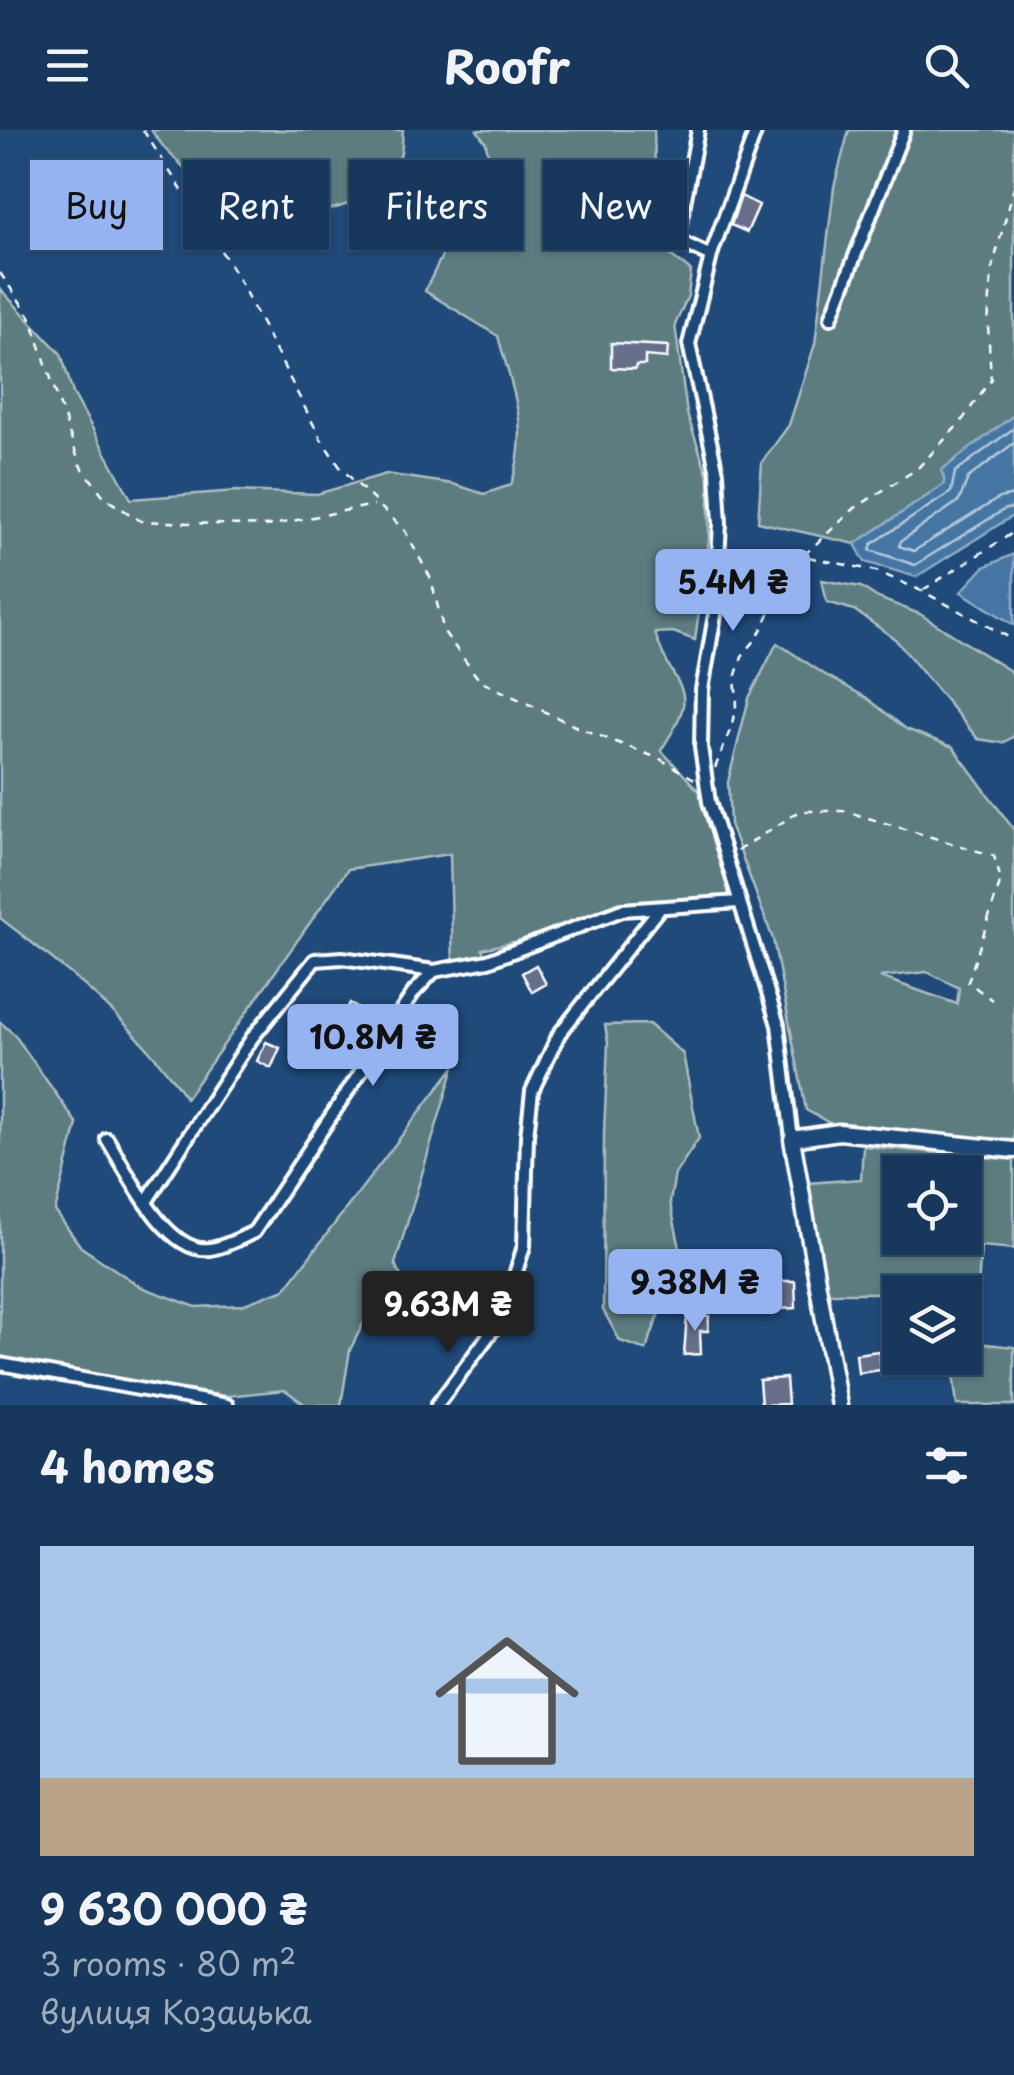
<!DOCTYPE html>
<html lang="en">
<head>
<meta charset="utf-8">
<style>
	:root { --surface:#17385c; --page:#244365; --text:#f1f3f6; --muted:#9eacbb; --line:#365272; --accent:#95b2f1 }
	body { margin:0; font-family:"Playpen Sans",sans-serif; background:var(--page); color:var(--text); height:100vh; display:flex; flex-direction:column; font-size:38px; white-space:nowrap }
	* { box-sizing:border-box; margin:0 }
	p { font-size:32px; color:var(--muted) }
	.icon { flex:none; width:55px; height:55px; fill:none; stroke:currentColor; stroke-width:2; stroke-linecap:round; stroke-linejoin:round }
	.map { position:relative; height:1275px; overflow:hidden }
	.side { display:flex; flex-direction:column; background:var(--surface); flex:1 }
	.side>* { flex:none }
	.banner { position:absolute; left:30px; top:30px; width:955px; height:90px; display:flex; gap:20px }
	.controls { position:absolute; left:882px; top:1025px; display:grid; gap:20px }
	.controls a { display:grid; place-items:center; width:100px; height:100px; border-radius:0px; background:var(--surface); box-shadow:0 2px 8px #0004,0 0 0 2px var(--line); font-size:50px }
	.price { position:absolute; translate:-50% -85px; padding:0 22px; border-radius:10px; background:var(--accent); color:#111; font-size:32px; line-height:65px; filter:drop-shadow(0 2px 5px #0008) }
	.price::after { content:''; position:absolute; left:50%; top:60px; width:30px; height:22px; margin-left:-15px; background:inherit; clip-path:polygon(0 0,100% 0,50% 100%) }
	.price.on { background:#222; color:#fff }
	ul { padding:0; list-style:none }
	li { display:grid; align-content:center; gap:20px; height:530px; padding:0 40px }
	li span { display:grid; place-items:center; height:310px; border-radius:0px; color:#555 }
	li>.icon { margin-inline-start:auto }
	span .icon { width:180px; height:180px; fill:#fffc; stroke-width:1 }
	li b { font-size:42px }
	h2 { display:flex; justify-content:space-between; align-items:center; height:120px; padding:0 40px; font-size:42px }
	.tag { padding:0 35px; border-radius:0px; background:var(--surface); box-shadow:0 2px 8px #0004,0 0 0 2px var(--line); font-size:35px; line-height:90px }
	.tag.on { background:var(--accent); color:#111 }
	header { display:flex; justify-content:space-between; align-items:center; height:130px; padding:0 40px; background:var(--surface); font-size:45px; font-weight:700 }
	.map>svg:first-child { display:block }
	.green { fill:#5b7b80; stroke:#adbdc0; stroke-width:2.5; fill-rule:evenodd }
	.water { fill:#4575a2; stroke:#8facc7; stroke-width:2.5 }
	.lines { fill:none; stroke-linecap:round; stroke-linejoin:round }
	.shore { stroke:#b5c8da; stroke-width:2.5 }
	.building { fill:#666e8a; stroke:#fff; stroke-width:2.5 }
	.street-casing { stroke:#fff; stroke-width:18 }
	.secondary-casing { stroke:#fff; stroke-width:21 }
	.path { stroke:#fff; stroke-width:2.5; stroke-dasharray:8 8; stroke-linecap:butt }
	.street { stroke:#1f4a7a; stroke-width:10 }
	.secondary { stroke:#1f4a7a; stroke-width:14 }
</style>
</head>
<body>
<header><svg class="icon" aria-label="menu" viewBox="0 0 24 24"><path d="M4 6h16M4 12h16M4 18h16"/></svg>Roofr<svg class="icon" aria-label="search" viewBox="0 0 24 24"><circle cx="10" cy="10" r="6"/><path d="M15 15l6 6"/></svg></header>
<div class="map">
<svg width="1014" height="1275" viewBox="0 0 1014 1275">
	<rect width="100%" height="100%" fill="#1f4a7a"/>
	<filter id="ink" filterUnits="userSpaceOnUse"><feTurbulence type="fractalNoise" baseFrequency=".01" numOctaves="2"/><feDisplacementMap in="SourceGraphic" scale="20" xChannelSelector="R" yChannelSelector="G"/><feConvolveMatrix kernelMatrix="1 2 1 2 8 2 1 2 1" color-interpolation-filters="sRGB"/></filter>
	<g filter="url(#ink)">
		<path class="green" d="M 151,0 L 403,0 C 402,9 403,23 398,31 C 367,90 290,86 233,85 L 166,20 Z
			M 477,0 L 654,0 L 655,33 L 674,44 C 684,72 675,96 669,124 L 691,141 L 688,166 L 675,195 L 687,284 L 709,349 L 709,409 L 695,510 L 673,502 L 655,503 C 674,565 705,554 661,620 L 709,672 L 739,772 L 659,779 L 482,819 L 488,831 L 453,838 L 450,724 L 348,739 L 186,968 C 135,893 71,842 0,788 L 0,159 L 61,224 L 73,263 L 131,369 L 236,361 L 317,364 L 386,344 L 453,354 L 484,364 L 511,355 C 531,297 513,262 498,206 L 425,161 L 466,76 L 490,38 L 486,13 Z
			M 849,0 L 1014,0 L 1014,285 L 943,339 L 945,354 L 855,414 L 758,392 L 762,332 L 789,295 L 815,214 L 834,57 Z
			M 822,450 L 861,457 L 878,468 L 920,484 L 1010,541 L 1014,546 L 1014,606 L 1003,613 L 978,609 L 895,509 L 854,480 L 827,472 Z
			M 777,513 L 824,544 L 867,568 L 906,599 L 953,617 L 1014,700 L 1014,1010 L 959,1010 L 835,996 L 806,980 L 773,809 L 730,694 L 728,652 L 749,568 ZM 927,842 L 959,858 L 957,874 L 880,847 Z
			M 0,892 L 14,904 L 77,994 L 55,1081 L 81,1117 L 141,1157 L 196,1177 L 242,1175 L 285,1159 L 454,937 L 395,1134 L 417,1179 L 370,1180 L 350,1220 L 341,1275 L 306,1275 L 285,1260 L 227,1266 L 0,1231 Z
			M 649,894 L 683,924 L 699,1008 L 675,1044 L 670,1072 L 681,1123 L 646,1220 L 620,1211 L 603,1180 L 604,1003 L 608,913 L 605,895 Z
			M 863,1016 L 1014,1030 L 1014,1119 L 981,1116 L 975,1199 L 968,1199 L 969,1212 L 1014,1217 L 1014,1275 L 957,1275 L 951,1228 L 965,1228 L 965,1162 L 900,1162 L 900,1187 L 880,1163 L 827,1163 L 808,1053 L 861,1049 ZM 900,1042 L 965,1042 L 965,1108 L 900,1108 Z"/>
		<path class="water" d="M 1014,285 L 1014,385 L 916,447 L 865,432 L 855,414 L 945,354 L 942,340 Z
			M 1014,424 L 1014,495 L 961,462 L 984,437 Z"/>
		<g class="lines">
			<path class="shore" d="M 1014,298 L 955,342 L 951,362 L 872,414 L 870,420 L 915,435 L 1005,379 L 1014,378
				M 1014,313 L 968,348 L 959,371 L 901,411 L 899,416 L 914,421 L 999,368 L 1014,365"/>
		</g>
		<path class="building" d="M 741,66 L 759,75 L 747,102 L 731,95 Z
			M 611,213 L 668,216 L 667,228 L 645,226 L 645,235 L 636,235 L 635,239 L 611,238 Z
			M 536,835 L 546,854 L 532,862 L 522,843 Z
			M 350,873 L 368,885 L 360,898 L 342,887 Z
			M 266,912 L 280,918 L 271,938 L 257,931 Z
			M 332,913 L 350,925 L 342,938 L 324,926 Z
			M 775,1151 L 795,1151 L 796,1178 L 776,1179 Z
			M 687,1185 L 709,1186 L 708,1201 L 700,1201 L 701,1224 L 684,1225 Z
			M 879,1221 L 881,1240 L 858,1243 L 856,1224 Z
			M 786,1248 L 788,1274 L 761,1275 L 759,1250 Z"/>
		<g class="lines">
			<defs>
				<path id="street" d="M 698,0 L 677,110 L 711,126
					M 756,0 L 712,122 L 689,214 L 717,343 L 720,393 L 715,485 L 702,560 L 701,617 L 709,672 L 778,895 L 792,1009
					M 831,188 L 904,0
					M 107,1009 C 127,1041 166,1125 210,1119 C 225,1117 241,1108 254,1102 L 414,862 L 434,841 L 488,831 L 622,780 L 739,772
					M 146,1072 L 252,908 L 315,830 L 342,828 L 434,841
					M 503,1183 L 524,1116 L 527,1006 L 532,961 L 559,904 L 659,779
					M 0,1234 L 227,1275
					M 437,1275 L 492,1201"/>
				<path id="secondary" d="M 839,1275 L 792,1009 L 839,1002 L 1014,1020"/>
			</defs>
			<use href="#street" class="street-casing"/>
			<use href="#secondary" class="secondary-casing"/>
			<path class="path" d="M 143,0 L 236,144 L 321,309 L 340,337 L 405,401 L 431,449 L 444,502 L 480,551 L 577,597 L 660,629 L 696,650
				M 0,143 L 30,186 L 80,335 L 106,369 L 141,391 L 267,396 L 374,375
				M 804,425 L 855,378 L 917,339 L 961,292 L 991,249 L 988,195 L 992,139 L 1014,57
				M 923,460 L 1014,402
				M 715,638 L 731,598 L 737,571 L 735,548 L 742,526 L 757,508 L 790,442 L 803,426 L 876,441 L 922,461 L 1014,510
				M 737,721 L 800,681 L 845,681 L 994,726 L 1001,750 L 968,852 L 992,870"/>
			<use href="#street" class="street"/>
			<use href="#secondary" class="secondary"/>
		</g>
	</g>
</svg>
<div class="controls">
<a><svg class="icon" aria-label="locate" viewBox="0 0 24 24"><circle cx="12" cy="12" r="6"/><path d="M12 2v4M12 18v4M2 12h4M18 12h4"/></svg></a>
<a><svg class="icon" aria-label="layers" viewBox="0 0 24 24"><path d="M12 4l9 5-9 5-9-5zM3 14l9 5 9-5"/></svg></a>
</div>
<b class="price" style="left:733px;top:504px">5.4M ₴</b>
<b class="price" style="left:373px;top:959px">10.8M ₴</b>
<b class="price" style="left:695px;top:1204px">9.38M ₴</b>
<b class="price on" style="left:448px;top:1226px">9.63M ₴</b>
<div class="banner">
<a class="tag on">Buy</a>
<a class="tag">Rent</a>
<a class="tag">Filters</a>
<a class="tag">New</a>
</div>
</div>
<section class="side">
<h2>4 homes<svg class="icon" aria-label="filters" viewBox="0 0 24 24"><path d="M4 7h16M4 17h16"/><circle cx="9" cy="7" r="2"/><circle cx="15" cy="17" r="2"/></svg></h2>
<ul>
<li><span style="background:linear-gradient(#a9c7e8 75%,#b9a48a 0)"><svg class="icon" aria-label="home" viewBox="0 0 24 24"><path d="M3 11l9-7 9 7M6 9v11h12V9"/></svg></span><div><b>9 630 000 ₴</b><p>3 rooms · 80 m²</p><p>вулиця Козацька</p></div></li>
</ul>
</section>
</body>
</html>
